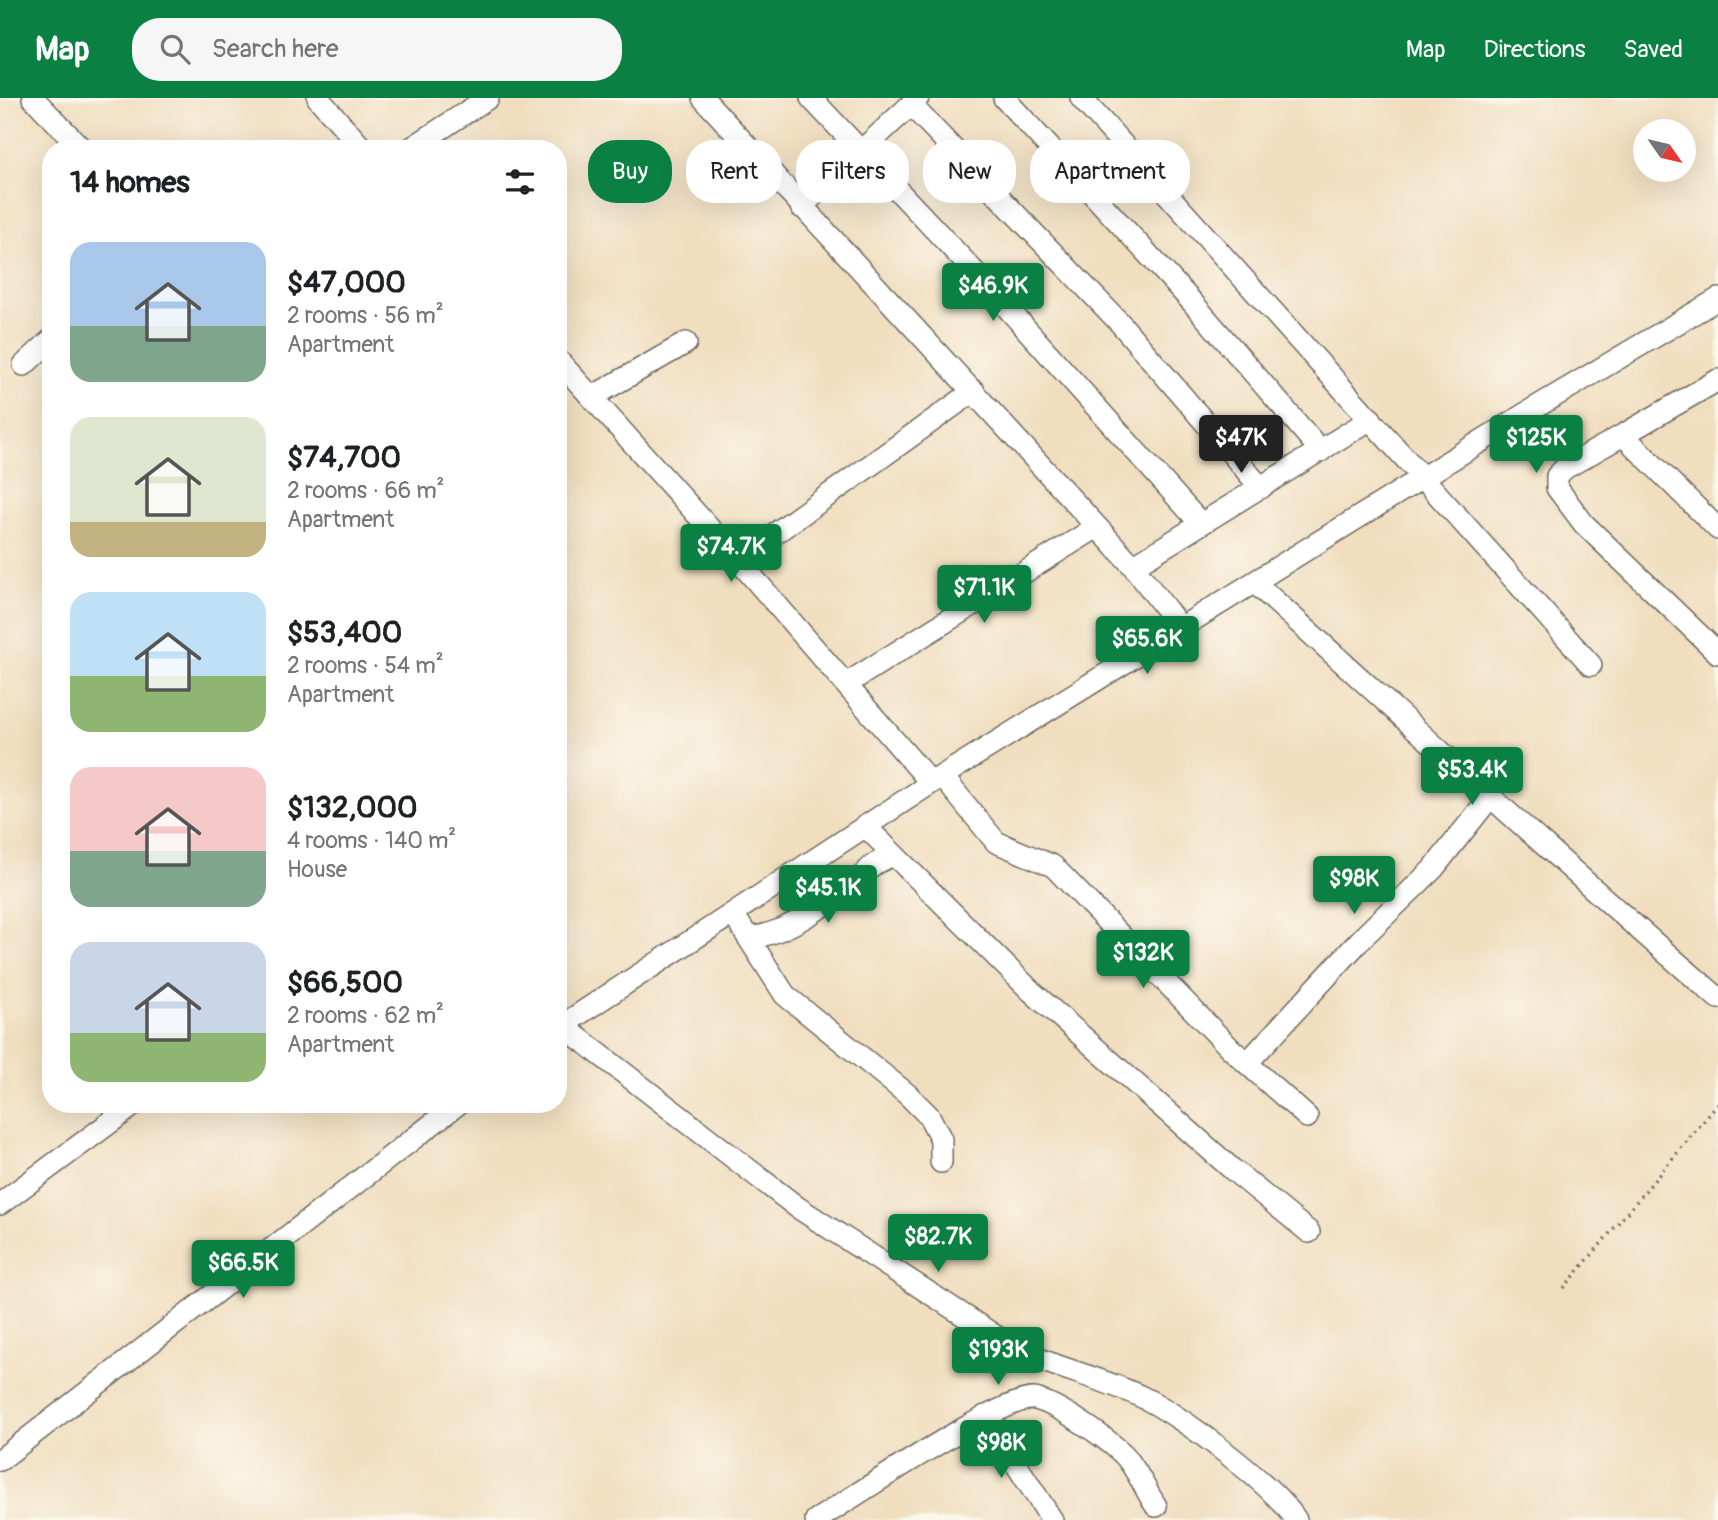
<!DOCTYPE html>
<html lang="en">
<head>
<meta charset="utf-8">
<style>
	:root { --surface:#fff; --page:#f6f6f6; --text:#202124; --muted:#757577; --accent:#0b8043 }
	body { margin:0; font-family:Pangolin,sans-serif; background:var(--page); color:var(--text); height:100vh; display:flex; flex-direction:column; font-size:26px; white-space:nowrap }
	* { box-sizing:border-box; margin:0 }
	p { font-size:23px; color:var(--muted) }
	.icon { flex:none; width:38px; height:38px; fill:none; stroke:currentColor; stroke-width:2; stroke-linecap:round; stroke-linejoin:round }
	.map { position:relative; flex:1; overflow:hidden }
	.side { position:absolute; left:42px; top:42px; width:525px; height:973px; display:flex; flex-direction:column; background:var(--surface); border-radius:28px; box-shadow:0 7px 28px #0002 }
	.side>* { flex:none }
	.banner { position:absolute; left:588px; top:42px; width:665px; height:63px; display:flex; gap:14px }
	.needle { width:46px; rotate:124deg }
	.controls { position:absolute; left:1633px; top:21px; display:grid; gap:14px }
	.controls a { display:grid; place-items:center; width:63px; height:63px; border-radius:50%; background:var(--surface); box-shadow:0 7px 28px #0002; font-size:35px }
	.price { position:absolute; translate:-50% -60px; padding:0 16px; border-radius:7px; background:var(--accent); color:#fff; font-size:23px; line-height:46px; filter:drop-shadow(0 2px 4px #0008) }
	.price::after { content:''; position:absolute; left:50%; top:42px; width:21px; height:16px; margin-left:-10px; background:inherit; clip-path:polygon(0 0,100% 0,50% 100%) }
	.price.active { background:#222; color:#fff }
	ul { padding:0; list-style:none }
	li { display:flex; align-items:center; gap:21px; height:175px; padding:0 28px }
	li span { display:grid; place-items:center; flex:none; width:196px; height:140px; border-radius:21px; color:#555 }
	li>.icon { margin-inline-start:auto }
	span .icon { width:84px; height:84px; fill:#fffc; stroke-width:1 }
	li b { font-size:30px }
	h2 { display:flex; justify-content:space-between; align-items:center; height:84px; padding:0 28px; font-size:30px }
	.pill { padding:0 24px; border-radius:28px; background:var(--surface); box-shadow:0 7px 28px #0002; font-size:24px; line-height:63px }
	.pill.active { background:var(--accent); color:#fff }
	header { display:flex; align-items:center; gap:42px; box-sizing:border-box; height:98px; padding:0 35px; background:var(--accent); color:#fff }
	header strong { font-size:33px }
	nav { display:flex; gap:38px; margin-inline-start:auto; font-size:24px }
	.search { width:490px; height:63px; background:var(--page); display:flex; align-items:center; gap:18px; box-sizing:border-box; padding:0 24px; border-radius:28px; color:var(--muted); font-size:26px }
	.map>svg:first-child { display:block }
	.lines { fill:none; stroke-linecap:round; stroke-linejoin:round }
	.minor-casing { stroke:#706a5f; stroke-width:24 }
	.path { stroke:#706a5f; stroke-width:3.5; stroke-dasharray:2 5; stroke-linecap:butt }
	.minor { stroke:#fff; stroke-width:21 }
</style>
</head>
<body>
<header>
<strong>Map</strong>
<div class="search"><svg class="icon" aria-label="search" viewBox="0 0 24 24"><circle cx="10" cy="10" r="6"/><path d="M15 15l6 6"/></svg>Search here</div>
<nav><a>Map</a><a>Directions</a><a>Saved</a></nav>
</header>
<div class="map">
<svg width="1718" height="1422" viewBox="0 0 1718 1422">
	<rect width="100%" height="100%" fill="#fbf7ec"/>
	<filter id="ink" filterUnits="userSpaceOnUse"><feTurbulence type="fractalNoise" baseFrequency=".0143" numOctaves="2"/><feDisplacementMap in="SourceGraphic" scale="14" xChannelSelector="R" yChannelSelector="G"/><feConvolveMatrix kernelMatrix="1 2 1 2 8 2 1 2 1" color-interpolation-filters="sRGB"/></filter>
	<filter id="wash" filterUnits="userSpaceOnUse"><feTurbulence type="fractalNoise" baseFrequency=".00686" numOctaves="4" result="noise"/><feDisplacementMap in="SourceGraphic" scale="28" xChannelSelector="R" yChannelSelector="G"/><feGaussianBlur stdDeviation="1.57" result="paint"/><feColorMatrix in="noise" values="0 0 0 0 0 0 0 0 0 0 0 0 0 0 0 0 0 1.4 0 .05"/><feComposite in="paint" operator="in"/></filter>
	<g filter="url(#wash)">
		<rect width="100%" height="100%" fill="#f0debf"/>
	</g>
	<g filter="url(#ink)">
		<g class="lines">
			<defs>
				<path id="minor" d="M 33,0 L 82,51
					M 318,0 L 363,51
					M 703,0 L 1133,468 L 1182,532
					M 811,0 L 985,185 L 1201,426
					M 1004,0 L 1193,205 L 1321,353
					M 1081,0 L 1591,567
					M 911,7 L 1120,225 L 1261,390
					M 410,51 L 488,0
					M 801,109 L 918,0
					M 558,262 L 738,462 L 931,685
					M 24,267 L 51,242
					M 592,299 L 686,245
					M 1623,337 L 1718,282
					M 1718,431 L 1623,337 L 1565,370 L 1557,378 L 1557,390 L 1584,426 L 1718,555
					M 738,462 L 974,293
					M 1133,468 L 1371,321
					M 1255,485 C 1409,624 1561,765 1718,900
					M 846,586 L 1097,429
					M 942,678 L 996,744 L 1053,768 L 1231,951 L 1307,1019
					M 865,728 L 1031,893 L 1233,1072 L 1309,1134
					M 733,816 L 785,897 L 907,996 L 929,1018 L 941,1041 L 941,1064
					M 748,839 C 779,840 824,808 850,789 C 871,773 865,768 894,757
					M 558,924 L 797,1109 L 1017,1252 C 1058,1271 1102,1280 1142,1299 C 1179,1316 1275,1388 1296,1422
					M 558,930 L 942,678 L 1528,314 L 1718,201
					M 1247,965 L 1364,838 L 1433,771 L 1491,698
					M 0,1106 L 135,1006
					M 985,1318 L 1052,1422
					M 0,1362 L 458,1006
					M 816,1422 C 851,1401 1005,1296 1035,1301 C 1058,1306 1108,1341 1125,1358 C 1137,1372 1146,1393 1156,1408"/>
			</defs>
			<use href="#minor" class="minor-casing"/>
			<path class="path" d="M 1564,1190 L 1718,1006"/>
			<use href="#minor" class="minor"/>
		</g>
	</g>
</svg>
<div class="controls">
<a><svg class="needle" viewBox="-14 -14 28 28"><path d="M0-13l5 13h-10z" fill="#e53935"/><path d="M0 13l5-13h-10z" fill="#757577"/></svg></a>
</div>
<b class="price" style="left:993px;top:225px">$46.9K</b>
<b class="price active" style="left:1241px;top:377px">$47K</b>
<b class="price" style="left:1536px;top:377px">$125K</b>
<b class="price" style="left:731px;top:486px">$74.7K</b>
<b class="price" style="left:984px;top:527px">$71.1K</b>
<b class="price" style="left:1147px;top:578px">$65.6K</b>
<b class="price" style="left:1472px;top:709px">$53.4K</b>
<b class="price" style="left:1354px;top:818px">$98K</b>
<b class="price" style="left:828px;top:827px">$45.1K</b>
<b class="price" style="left:1143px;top:892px">$132K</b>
<b class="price" style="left:938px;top:1176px">$82.7K</b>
<b class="price" style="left:243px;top:1202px">$66.5K</b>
<b class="price" style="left:998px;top:1289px">$193K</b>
<b class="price" style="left:1001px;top:1382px">$98K</b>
<div class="banner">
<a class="pill active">Buy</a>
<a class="pill">Rent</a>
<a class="pill">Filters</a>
<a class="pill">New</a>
<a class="pill">Apartment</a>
</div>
<section class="side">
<h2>14 homes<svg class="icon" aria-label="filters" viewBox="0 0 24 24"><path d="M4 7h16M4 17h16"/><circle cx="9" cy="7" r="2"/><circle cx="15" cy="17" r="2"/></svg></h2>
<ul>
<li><span style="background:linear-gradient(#a9c7e8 60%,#7fa58c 0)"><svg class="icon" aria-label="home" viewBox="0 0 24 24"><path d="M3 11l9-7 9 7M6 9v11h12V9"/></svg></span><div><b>$47,000</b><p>2 rooms · 56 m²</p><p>Apartment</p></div></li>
<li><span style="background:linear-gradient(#dfe7d0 75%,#c2b280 0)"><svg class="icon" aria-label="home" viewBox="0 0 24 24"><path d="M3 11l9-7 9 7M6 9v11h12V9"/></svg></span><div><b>$74,700</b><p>2 rooms · 66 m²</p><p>Apartment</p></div></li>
<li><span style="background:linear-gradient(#bfe0f5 60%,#8fb573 0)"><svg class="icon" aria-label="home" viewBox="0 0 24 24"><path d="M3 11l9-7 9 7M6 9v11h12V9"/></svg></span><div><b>$53,400</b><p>2 rooms · 54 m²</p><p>Apartment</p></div></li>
<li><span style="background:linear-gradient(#f6c9c9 60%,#7fa58c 0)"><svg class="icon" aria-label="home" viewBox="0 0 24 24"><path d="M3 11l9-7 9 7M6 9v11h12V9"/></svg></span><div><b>$132,000</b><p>4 rooms · 140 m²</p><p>House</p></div></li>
<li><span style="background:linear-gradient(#c9d6e8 65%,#8fb573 0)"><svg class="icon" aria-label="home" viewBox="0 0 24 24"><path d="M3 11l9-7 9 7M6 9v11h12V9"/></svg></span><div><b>$66,500</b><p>2 rooms · 62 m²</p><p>Apartment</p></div></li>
</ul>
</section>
</div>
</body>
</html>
